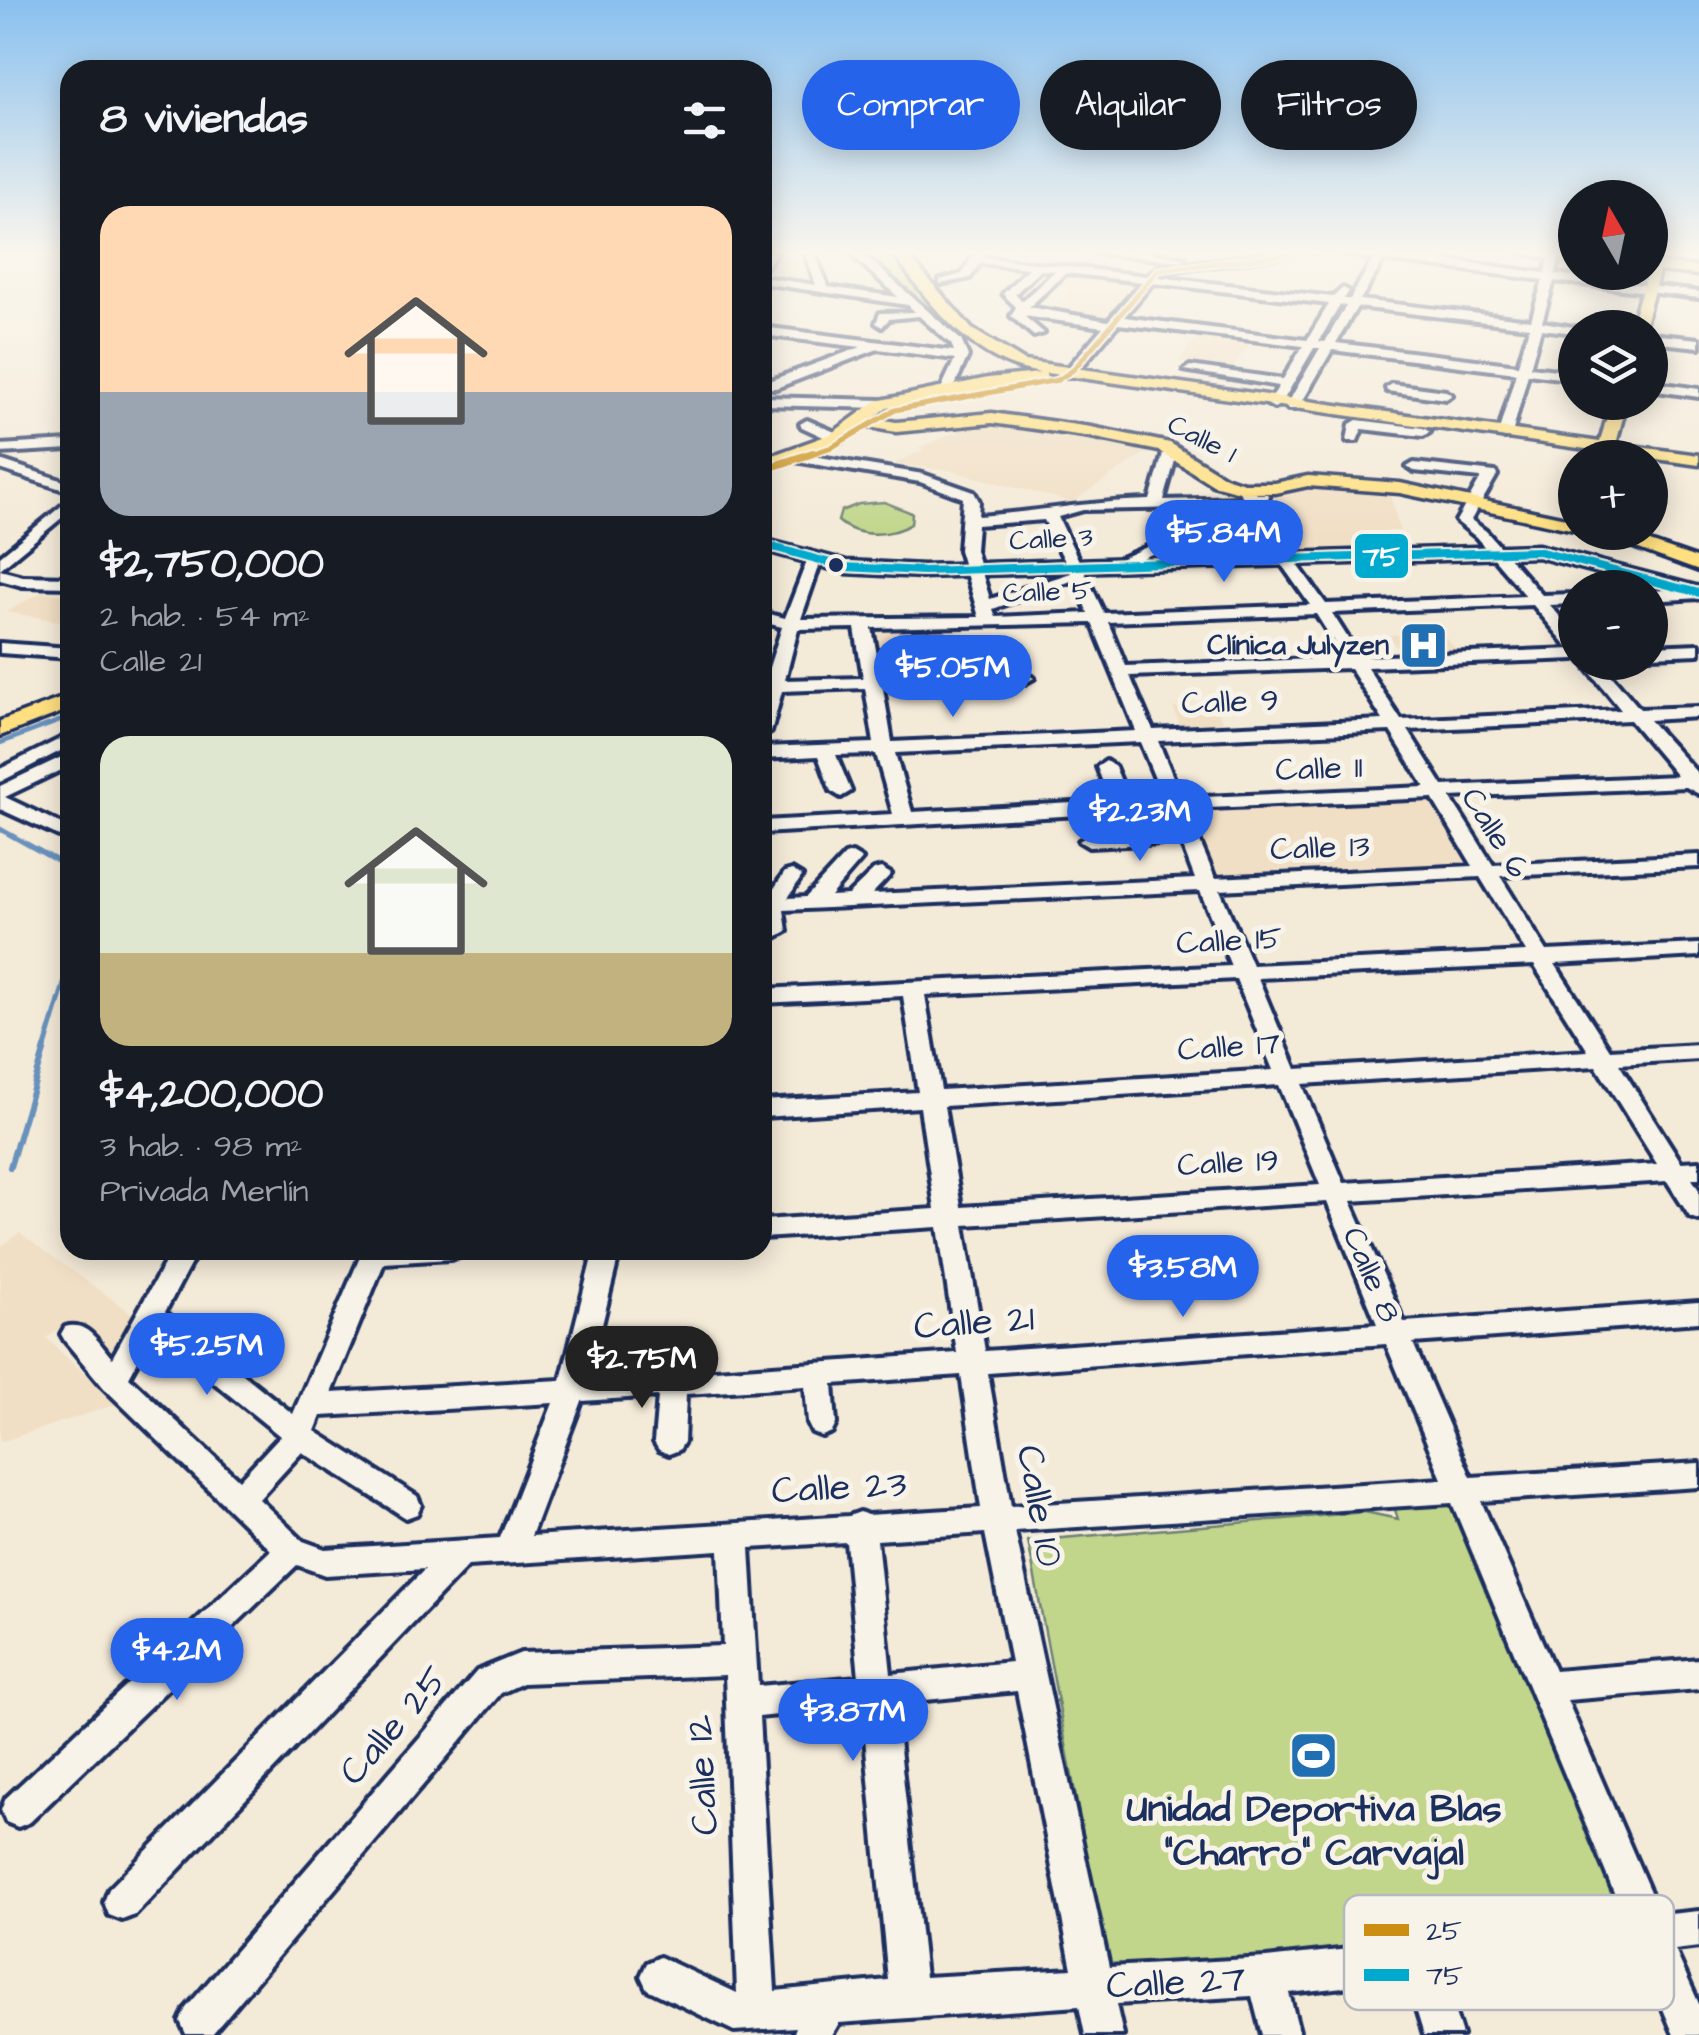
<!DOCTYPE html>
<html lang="es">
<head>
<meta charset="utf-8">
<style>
	:root { --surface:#171b24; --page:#20242c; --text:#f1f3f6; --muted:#9ea1a6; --accent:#2563eb }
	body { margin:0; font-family:"Architects Daughter",sans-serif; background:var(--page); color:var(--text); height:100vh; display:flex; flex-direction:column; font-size:38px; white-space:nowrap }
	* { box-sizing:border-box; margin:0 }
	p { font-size:32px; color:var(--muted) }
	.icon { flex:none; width:55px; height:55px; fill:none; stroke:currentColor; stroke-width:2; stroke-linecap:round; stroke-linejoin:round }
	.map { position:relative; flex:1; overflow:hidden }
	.side { position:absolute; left:60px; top:60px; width:712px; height:1200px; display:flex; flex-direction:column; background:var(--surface); border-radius:30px; box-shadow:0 5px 25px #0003 }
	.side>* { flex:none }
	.banner { position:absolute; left:802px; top:60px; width:745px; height:90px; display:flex; gap:20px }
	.needle { width:65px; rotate:351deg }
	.controls { position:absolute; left:1558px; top:180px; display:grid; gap:20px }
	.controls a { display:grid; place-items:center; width:110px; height:110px; border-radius:50%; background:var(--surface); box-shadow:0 5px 25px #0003; font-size:50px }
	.price { position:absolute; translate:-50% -85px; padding:0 22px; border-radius:35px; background:var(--accent); color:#fff; font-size:32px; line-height:65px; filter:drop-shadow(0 2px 5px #0008) }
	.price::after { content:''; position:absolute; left:50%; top:60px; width:30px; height:22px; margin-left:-15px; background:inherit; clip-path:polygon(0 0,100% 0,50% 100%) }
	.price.on { background:#222; color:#fff }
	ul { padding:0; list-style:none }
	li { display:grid; align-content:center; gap:20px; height:530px; padding:0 40px }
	li span { display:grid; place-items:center; height:310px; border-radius:30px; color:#555 }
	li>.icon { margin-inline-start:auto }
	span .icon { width:180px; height:180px; fill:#fffc; stroke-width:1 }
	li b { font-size:42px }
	h2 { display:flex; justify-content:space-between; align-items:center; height:120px; padding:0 40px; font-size:42px }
	.tag { padding:0 35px; border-radius:45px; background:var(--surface); box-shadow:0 5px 25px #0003; font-size:35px; line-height:90px }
	.tag.on { background:var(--accent); color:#fff }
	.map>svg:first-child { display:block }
	.built { fill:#f1dfc5 }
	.green { fill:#c1d68b; stroke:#6e8274; stroke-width:2.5 }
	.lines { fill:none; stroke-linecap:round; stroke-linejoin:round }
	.stream-far1 { stroke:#6791bc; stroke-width:5 }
	.stream { stroke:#6791bc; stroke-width:6 }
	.minor-casing { stroke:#1b2f5e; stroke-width:8 }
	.major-casing { stroke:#1b2f5e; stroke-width:7 }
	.minor { fill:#f7f3e8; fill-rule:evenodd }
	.major { fill:#ffdf80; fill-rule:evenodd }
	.bus-1-far1-casing { stroke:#f7f3e8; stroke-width:9 }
	.bus-1-casing { stroke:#f7f3e8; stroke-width:12 }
	.bus-2-casing { stroke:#f7f3e8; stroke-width:12 }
	.bus-1-far1 { stroke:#cb8e13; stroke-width:5 }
	.bus-1 { stroke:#cb8e13; stroke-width:8 }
	.bus-2 { stroke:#00a9ce; stroke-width:8 }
	.bus-dot { fill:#1b2f5e; stroke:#f7f3e8; stroke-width:4 }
	.labels { text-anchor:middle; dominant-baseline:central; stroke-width:10; stroke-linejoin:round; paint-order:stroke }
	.far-street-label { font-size:28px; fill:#1b2f5e; stroke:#f7f3e8 }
	.far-poi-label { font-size:28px; font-weight:bold; fill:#1b2f5e; stroke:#f7f3e8; text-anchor:end }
	.street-label { font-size:32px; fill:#1b2f5e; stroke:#f7f3e8 }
	.near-street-label { font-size:38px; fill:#1b2f5e; stroke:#f7f3e8 }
	.near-poi-label { font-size:38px; font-weight:bold; fill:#1b2f5e; stroke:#f7f3e8 }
	.key { fill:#f7f3e8; stroke:#b5b8bf; stroke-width:2.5 }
	.key-label { font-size:28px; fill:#1b2f5e }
	.line-badge { stroke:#f7f3e8; stroke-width:4 }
	.badge-label { font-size:28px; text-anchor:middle; font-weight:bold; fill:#fff }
</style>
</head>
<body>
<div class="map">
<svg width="1699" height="2035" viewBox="0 0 1699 2035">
	<rect width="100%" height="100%" fill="#f4ead8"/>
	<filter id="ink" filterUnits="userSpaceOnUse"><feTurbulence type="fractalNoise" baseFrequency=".01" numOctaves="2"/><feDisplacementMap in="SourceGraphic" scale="20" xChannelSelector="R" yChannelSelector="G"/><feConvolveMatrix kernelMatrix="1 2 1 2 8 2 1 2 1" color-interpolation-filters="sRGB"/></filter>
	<g filter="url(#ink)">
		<path class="built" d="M 772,258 L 804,260 L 816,286 L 763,279 Z
			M 1081,274 L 1145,281 L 1112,322 L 1040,313 L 1061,302 L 1068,290 L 1058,283 L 1067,276 Z
			M 1200,334 L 1252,340 L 1233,368 L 1178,361 Z
			M 986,420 L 1131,440 L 1160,448 L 1144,454 L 1072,502 L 948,470 L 894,464 L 924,450 L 918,448 Z
			M 1318,483 L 1389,490 L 1400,531 L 1377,531 L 1392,552 L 1294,556 L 1272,521 L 1278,520 L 1273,501 L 1295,488 Z
			M 41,592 L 70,595 L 70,623 L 7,612 Z
			M 972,628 L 941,642 L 939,675 L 884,678 L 878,673 L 873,631 Z
			M 1441,633 L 1462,655 L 1406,657 L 1387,635 Z
			M 1215,706 L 1226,729 L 1182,730 L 1173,708 Z
			M 1433,802 L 1473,866 L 1218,880 L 1186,812 Z
			M 19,1233 L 140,1319 L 117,1361 L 69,1322 L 46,1338 L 117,1404 L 0,1442 L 0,1247 Z"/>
		<path class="green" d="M 857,252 L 888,252 L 969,344 L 930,318 L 892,284 L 898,282 L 892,276 L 880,274 Z
			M 884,502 L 912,513 L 911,524 C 890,537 857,538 838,521 L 841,511 L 859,504 Z
			M 1454,1501 L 1632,1927 L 1111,1985 L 1028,1541 L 1365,1512 L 1398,1519 L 1393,1504 Z"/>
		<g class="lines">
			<path class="stream-far1" d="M 0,743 L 70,717
				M 0,829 L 70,868
				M 44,1051 L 70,964"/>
			<path class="stream" d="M 10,1167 L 45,1048"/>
			<defs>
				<path id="minor" d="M 766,252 L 777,252 L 762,273 Z
					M 849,252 L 861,252 L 961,340 L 968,356 L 950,396 L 939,393 L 955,359 L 878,349 L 776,388 L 766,388 L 766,382 L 861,347 L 762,335 L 762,327 L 954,351 L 951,344 L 919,316 L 889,319 L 882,327 L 876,323 L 880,313 L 915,312 L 908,305 L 762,283 L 762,277 L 816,285 L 806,256 L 811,253 L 816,256 L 828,287 L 898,297 Z
					M 975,252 L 986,252 L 984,257 L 1147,276 L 1158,267 L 1279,252 L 1314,252 L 1161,273 L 1158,277 L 1333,297 L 1343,288 L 1349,291 L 1344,299 L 1350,299 L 1373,259 L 1336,252 L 1388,252 L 1545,273 L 1549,258 L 1519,252 L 1575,255 L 1575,261 L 1559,259 L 1555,274 L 1699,292 L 1699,298 L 1554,281 L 1542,322 L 1580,328 L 1575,328 L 1575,333 L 1541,329 L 1530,367 L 1575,372 L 1575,380 L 1528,374 L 1512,434 L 1505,438 L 1498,434 L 1516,373 L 1332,350 L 1298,409 L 1288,409 L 1286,406 L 1320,348 L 1314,348 L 1281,404 L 1274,408 L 1267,404 L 1279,386 L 1184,370 L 1190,366 L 1283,379 L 1303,346 L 1118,324 L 1073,377 L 1065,377 L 1065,371 L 1103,327 L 1024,316 L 1044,333 L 1034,336 L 1011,316 L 1016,307 L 1003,294 L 1028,268 L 980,263 L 970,278 L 940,284 L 940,280 L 962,274 ZM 1384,260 L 1543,280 L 1531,320 L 1360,300 ZM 1040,270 L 1055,271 L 1022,301 L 1015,294 ZM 1066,273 L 1142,282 L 1108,321 L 1029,307 ZM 1153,283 L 1329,304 L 1307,340 L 1124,317 ZM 1340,305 L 1346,306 L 1325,342 L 1319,341 ZM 1357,307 L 1529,327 L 1518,365 L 1336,343 Z
					M 1086,252 L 1144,252 L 1185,258 L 1180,261 Z
					M 1651,252 L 1662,252 L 1650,269 Z
					M 1650,334 L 1699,339 L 1699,347 L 1650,342 Z
					M 1650,382 L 1699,389 L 1699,397 L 1650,390 Z
					M 1392,384 L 1446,391 L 1452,395 L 1446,399 L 1387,391 L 1386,388 Z
					M 762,397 L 882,400 L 889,404 L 882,408 L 762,405 Z
					M 807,420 L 842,435 L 844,438 L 832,441 L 802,427 L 800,424 Z
					M 1357,420 L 1423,428 L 1430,432 L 1423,436 L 1362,429 L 1357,441 L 1347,441 L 1350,424 Z
					M 70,441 L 70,449 L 0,453 L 0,445 Z
					M 1171,446 L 1178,450 L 1164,500 L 1244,498 L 1236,488 L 1243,484 L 1257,494 L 1267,494 L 1269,497 L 1261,504 L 1267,522 L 1326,604 L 1526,596 L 1476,537 L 1456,521 L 1481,478 L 1414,471 L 1407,467 L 1414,463 L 1495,472 L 1497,475 L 1471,520 L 1486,531 L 1542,595 L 1575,594 L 1575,604 L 1550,605 L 1575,634 L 1575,659 L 1367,667 L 1401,720 L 1621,710 L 1582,662 L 1600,662 L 1640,709 L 1699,707 L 1699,717 L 1649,720 L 1699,775 L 1699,794 L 1686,787 L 1450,797 L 1493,865 L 1699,855 L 1699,867 L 1500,876 L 1547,951 L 1699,944 L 1699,956 L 1555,964 L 1610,1050 L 1699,1045 L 1699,1059 L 1619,1064 L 1681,1162 L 1699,1161 L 1699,1179 L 1692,1179 L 1699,1190 L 1699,1220 L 1690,1217 L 1667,1181 L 1351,1201 L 1404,1322 L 1699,1302 L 1699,1322 L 1413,1343 L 1471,1477 L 1699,1463 L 1699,1487 L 1481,1501 L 1555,1671 L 1699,1659 L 1699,1689 L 1567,1700 L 1660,1915 L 1699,1911 L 1699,1947 L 1675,1950 L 1699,2004 L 1699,2035 L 1674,2035 L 1640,1954 L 1443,1976 L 1462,2035 L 1424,2035 L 1407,1980 L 1289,1993 L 1300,2035 L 1262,2035 L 1252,1996 L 1116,2004 L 1123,2035 L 1085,2035 L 1079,2006 L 839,2023 L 832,2035 L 793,2035 L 796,2027 L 734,2031 L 647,1989 L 641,1976 L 647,1963 L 660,1957 L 737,1993 L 725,1675 L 523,1683 L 501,1693 L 212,2034 L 186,2034 L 180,2021 L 186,2008 L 477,1671 L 521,1653 L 723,1646 L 719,1550 L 468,1566 L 135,1915 L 122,1920 L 109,1915 L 104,1902 L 109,1889 L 425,1569 L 325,1575 L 297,1565 L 30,1822 L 18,1827 L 6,1822 L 1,1810 L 6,1798 L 271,1550 L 104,1388 L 65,1341 L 61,1334 L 65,1327 C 87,1320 99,1343 112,1358 L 172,1250 L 198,1250 L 165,1312 L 293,1414 L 363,1250 L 463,1250 L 459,1257 L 450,1259 L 384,1263 L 331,1393 L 561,1380 L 594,1250 L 620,1250 L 589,1379 L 957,1353 L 938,1227 L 762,1238 L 762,1220 L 935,1209 L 920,1107 L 762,1117 L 762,1101 L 918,1092 L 903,996 L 762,1003 L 762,989 L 1231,966 L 1200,891 L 784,910 L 787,931 L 776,937 L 769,935 L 762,899 L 767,899 L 785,872 L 792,870 L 802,876 L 788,898 L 806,897 L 845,855 L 852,853 L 862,859 L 830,896 L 848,895 L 874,870 L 881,868 L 891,874 L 872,894 L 1195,879 L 1181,842 L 1089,847 L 1079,841 L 1089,835 L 1176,831 L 1167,810 L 762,833 L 762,821 L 893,814 L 876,754 L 836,755 L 851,791 L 841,797 L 831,791 L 818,756 L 762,759 L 762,747 L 874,743 L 865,688 L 782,691 L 771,732 L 762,737 L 763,686 L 782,627 L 762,622 L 762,612 L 785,618 L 808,558 L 821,561 L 801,619 L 979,617 L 959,550 L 963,498 L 920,482 L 789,460 L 782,456 L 789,452 L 923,474 L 974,492 L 979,501 L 978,516 C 1036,512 1092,501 1150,500 L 1164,450 ZM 1247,507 L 1251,519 L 1195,526 L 1110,563 L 1123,566 L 1203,533 L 1256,528 L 1310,605 L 1104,613 L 1058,517 L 1083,510 ZM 1044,520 L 1071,573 L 990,599 L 975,550 L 977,525 ZM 1074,580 L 1088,613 L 996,617 L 993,609 ZM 1533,605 L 1569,648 L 1575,649 L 1360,657 L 1332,613 ZM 1316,614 L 1344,658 L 1126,666 L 1108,622 ZM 1092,623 L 1136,731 L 892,742 L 883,688 L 1025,683 L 1034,678 L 1025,673 L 881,677 L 872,628 ZM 855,628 L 863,678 L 785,680 L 798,629 ZM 1350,668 L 1383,720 L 1153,730 L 1130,676 ZM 1630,720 L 1677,776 L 1443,786 L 1408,730 ZM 1390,731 L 1425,787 L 1182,798 L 1158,741 ZM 1140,742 L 1163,798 L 1129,800 L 1115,767 L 1106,761 L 1097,767 L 1110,801 L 912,812 L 895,753 ZM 1432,798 L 1473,866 L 1215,878 L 1186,809 ZM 1480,877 L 1526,952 L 1252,965 L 1220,890 ZM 1534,965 L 1588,1051 L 1296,1069 L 1258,978 ZM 1236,979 L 1273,1070 L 941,1090 L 925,995 ZM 1596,1066 L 1657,1164 L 1344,1183 L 1302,1084 ZM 1279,1085 L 1320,1185 L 961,1207 L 944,1106 ZM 1327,1202 L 1377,1324 L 985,1351 L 964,1225 ZM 153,1333 L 280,1436 L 239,1480 L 129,1377 ZM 1386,1344 L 1442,1479 L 1011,1506 L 988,1373 ZM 961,1375 L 981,1508 L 867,1515 L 860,1512 L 849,1516 L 531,1536 L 582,1401 L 658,1396 L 654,1442 L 659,1450 L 669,1454 L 679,1450 L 684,1442 L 686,1394 L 805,1386 L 808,1424 L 812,1432 L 822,1436 L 832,1432 L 836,1424 L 833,1384 ZM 553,1403 L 500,1538 L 325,1549 L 303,1541 L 259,1499 L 302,1452 L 406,1518 L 417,1514 L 421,1505 L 417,1496 L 315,1431 L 321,1416 ZM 1452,1503 L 1625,1919 L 1266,1958 L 1109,1967 L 1015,1531 ZM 985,1533 L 1011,1662 L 891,1674 L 877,1540 ZM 846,1542 L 859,1677 L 758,1686 L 750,1548 ZM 1017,1691 L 1072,1969 L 925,1977 L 895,1703 ZM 862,1706 L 888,1980 L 775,1991 L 759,1717 Z
					M 0,460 L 70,483 L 70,492 L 0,469 Z
					M 70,499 L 70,511 L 0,569 L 0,556 Z
					M 0,570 L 23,576 L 70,577 L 70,587 L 22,586 L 0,580 Z
					M 1699,588 L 1699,598 L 1650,601 L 1650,591 Z
					M 0,643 L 70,648 L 70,658 L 0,653 Z
					M 1699,644 L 1699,654 L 1650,656 L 1650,646 Z
					M 70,734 L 70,746 L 0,782 L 0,769 Z
					M 70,753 L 70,766 L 5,797 L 70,828 L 70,841 L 0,809 L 0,786 Z"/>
				<path id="major" d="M 892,252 L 905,252 L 972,329 L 1025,361 L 1600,442 L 1611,402 L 1627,402 L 1616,444 L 1699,455 L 1699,465 L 1046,373 L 1047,380 L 887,408 L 873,418 L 896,422 L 992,413 L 1091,427 L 1170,443 L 1225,477 L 1244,483 L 1275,483 L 1308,476 L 1400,483 L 1575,520 L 1575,530 L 1400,493 L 1308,486 L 1275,493 L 1243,493 L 1213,485 L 1159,451 L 1091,437 L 992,423 L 896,432 L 863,426 L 843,442 L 762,470 L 762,459 L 831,434 L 876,401 L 988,378 L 1040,373 C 972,362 930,305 892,252 Z
					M 1650,263 L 1699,267 L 1699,275 L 1659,271 L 1644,328 L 1630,328 Z
					M 1592,532 L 1621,532 L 1699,559 L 1699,571 Z
					M 762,539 L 846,561 L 923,565 L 1538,545 L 1699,587 L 1699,599 L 1538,557 L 923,577 L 845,573 L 762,550 Z
					M 70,695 L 70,709 L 0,736 L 0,721 Z"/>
			</defs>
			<use href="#minor" class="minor-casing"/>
			<use href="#major" class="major-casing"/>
			<use href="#minor" class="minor"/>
			<use href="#major" class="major"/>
			<defs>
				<path id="bus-1-far1" d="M 805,456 L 832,447 L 895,410 L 1058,380 L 1073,370 L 1158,270 L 1309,252"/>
				<path id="bus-1" d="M 762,470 L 813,453"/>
				<path id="bus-2" d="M 762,544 L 845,567 L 923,571 L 1538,551 L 1699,593"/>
			</defs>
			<use href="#bus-1-far1" class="bus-1-far1-casing"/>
			<use href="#bus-1" class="bus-1-casing"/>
			<use href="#bus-2" class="bus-2-casing"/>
			<use href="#bus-1-far1" class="bus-1-far1"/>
			<use href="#bus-1" class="bus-1"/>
			<use href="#bus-2" class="bus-2"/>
		</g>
	</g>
	<linearGradient id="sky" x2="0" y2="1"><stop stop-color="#89c0ef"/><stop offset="0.47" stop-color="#faf6ed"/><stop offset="1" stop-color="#faf6ed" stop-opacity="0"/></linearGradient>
	<rect width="1699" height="537" fill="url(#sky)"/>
	<defs>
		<symbol id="hospital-square" viewBox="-11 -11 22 22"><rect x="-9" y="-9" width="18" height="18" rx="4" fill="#1f6fb2" stroke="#f7f3e8"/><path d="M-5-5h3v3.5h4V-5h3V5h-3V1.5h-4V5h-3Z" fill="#fff"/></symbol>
		<symbol id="stadium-square" viewBox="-11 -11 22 22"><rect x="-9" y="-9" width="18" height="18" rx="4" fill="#1f6fb2" stroke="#f7f3e8"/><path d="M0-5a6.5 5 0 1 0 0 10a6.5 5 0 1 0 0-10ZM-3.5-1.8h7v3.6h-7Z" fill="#fff"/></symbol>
	</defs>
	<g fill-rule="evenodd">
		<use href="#hospital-square" x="1396" y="618" width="55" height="55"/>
		<use href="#stadium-square" x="1286" y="1728" width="55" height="55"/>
	</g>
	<circle class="bus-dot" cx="836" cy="565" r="9"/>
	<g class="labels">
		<g class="far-street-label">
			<text transform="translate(1202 439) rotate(27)">Calle 1</text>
			<text transform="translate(1051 539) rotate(-3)">Calle 3</text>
			<text transform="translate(1047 592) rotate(-2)">Calle 5</text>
		</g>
		<g class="far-poi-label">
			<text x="1389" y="645">Clínica Julyzen</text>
		</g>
		<g class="street-label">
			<text transform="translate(1230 702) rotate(-2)">Calle 9</text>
			<text transform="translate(1319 769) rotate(-2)">Calle 11</text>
			<text transform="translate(1495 833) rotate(58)">Calle 6</text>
			<text transform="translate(1320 848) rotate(-2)">Calle 13</text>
			<text transform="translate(1229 941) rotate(-3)">Calle 15</text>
			<text transform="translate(1229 1047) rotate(-4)">Calle 17</text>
			<text transform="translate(1228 1163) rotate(-3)">Calle 19</text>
			<text transform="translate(1371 1275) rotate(67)">Calle 8</text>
		</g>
		<g class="near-street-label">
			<text transform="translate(974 1323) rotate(-4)">Calle 21</text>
			<text transform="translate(839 1488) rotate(-3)">Calle 23</text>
			<text transform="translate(1039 1506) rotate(80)">Calle 10</text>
			<text transform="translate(394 1726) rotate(-49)">Calle 25</text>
			<text transform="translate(703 1775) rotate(-93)">Calle 12</text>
			<text transform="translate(1176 1983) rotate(-3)">Calle 27</text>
		</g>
		<g class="near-poi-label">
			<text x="1314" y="1810">Unidad Deportiva Blas<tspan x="1314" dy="44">"Charro" Carvajal</tspan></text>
		</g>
	</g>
	<rect x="1344" y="1895" width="330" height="115" rx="15" class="key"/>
	<rect x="1364" y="1924" width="45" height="12" fill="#cb8e13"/>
	<rect x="1364" y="1969" width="45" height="12" fill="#00a9ce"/>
	<g class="key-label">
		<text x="1426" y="1940">25</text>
		<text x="1426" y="1985">75</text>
	</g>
	<rect class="line-badge" x="1353" y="532" width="57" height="48" rx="10" fill="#00a9ce"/>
	<g class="badge-label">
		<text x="1381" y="566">75</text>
	</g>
</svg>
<div class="controls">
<a><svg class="needle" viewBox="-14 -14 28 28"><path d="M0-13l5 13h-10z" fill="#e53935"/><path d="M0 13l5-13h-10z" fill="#9ea1a6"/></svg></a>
<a><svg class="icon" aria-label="layers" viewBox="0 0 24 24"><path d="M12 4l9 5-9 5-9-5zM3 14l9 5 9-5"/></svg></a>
<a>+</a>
<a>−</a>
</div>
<b class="price" style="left:1224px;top:585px">$5.84M</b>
<b class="price" style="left:953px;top:720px">$5.05M</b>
<b class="price" style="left:1140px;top:864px">$2.23M</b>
<b class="price" style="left:1183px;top:1320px">$3.58M</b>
<b class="price" style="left:207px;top:1398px">$5.25M</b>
<b class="price on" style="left:642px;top:1411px">$2.75M</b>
<b class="price" style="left:177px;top:1703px">$4.2M</b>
<b class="price" style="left:853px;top:1764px">$3.87M</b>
<div class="banner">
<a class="tag on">Comprar</a>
<a class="tag">Alquilar</a>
<a class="tag">Filtros</a>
</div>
<section class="side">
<h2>8 viviendas<svg class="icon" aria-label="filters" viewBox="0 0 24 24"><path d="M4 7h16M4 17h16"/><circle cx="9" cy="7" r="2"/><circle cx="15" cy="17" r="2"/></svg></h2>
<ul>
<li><span style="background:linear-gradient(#ffd9b3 60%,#9aa5b1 0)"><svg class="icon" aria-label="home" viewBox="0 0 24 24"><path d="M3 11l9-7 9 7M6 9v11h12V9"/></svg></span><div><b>$2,750,000</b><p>2 hab. · 54 m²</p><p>Calle 21</p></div></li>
<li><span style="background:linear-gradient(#dfe7d0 70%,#c2b280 0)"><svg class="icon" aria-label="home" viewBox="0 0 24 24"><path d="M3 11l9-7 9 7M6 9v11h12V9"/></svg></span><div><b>$4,200,000</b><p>3 hab. · 98 m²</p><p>Privada Merlín</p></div></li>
</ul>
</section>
</div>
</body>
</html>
